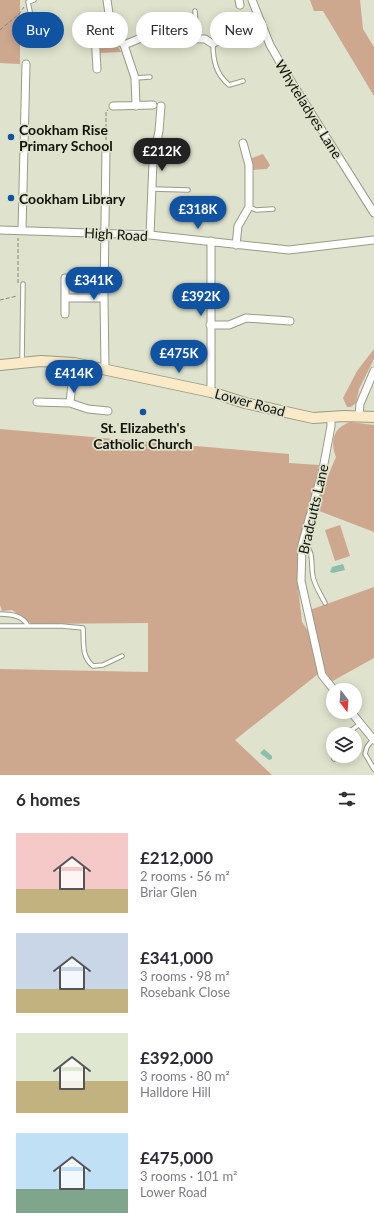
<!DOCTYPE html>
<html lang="en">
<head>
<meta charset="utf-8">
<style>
	:root { --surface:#fff; --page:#f7f7f7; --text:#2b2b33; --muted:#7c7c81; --accent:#1153a3 }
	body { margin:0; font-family:Lato,sans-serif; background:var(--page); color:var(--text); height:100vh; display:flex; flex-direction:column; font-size:15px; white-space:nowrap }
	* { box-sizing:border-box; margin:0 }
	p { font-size:13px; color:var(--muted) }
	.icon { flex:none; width:22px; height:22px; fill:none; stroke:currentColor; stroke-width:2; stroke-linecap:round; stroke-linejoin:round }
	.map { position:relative; height:775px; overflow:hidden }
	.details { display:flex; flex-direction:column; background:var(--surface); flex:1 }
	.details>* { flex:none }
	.guide { position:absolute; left:12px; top:12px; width:350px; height:36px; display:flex; gap:8px }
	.needle { width:26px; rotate:163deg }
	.fabs { position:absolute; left:326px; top:683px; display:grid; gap:8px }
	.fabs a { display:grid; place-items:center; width:36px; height:36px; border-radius:50%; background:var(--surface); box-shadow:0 2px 10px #0003; font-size:20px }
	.price { position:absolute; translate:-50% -34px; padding:0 9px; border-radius:14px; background:var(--accent); color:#fff; font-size:13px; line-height:26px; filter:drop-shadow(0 1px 2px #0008) }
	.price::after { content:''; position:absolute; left:50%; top:24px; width:12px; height:9px; margin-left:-6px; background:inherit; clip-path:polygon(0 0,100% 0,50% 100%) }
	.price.active { background:#222; color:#fff }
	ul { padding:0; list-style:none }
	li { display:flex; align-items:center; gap:12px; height:100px; padding:0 16px }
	li span { display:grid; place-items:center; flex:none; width:112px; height:80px; border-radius:0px; color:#555 }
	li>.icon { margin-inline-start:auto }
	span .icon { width:48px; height:48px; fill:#fffc; stroke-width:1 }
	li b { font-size:17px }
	h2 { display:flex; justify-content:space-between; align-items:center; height:48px; padding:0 16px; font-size:17px }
	.tag { padding:0 14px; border-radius:18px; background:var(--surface); box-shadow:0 2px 10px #0003; font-size:14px; line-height:36px }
	.tag.active { background:var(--accent); color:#fff }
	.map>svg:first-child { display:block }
	.green { fill:#cda88f }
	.water { fill:#8fbead }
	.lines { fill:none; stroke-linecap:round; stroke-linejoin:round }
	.lane-casing { stroke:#989b86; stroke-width:5.5 }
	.street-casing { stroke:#989b86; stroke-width:9 }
	.secondary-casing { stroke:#989b86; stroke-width:12 }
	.path { stroke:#878979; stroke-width:1; stroke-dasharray:4 2; stroke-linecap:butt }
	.lane { stroke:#fff; stroke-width:3.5 }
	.street { stroke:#fff; stroke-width:7 }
	.secondary { stroke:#faeac7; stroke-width:10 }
	.poi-dot { fill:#1153a3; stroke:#dfe2cc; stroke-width:1.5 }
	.labels { text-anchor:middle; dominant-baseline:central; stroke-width:3.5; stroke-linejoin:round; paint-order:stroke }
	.street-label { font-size:14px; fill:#101109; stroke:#dfe2cc }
	.poi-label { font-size:14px; font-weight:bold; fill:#101109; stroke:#dfe2cc; text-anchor:start }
</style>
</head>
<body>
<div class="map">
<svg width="374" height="775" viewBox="0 0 374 775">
	<rect width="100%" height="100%" fill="#dfe2cc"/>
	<path class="green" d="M 0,0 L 20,0 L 20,64 L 0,63 Z
		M 310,0 L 360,0 L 363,29 L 374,47 L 374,96 L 323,11 L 314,11 Z
		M 98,20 L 105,20 L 107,29 L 98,28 Z
		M 112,40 L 116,42 L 121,52 L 100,53 C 99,45 104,42 112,40 Z
		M 263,154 L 270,165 L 267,169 L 252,170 L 252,158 Z
		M 374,349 L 374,359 L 359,389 L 356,403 L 351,407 L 347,407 L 343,398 L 357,371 Z
		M 350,422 L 374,425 L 374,532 L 314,509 L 336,457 C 330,441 333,428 350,422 Z
		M 0,429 L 289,454 L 289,463 L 319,465 L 300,548 L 297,578 L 302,622 L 308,631 L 318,674 L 235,740 L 272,775 L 0,775 L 0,669 L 148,672 L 148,623 L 32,624 L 12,610 L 2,611 L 0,605 Z
		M 340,525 L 350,556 L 335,561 L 325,530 Z
		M 374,587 L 374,658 L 329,683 L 307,611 Z"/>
	<path class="water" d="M 343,564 L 345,570 L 333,573 L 330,572 L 332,567 Z
		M 264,749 L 272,756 L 272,759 L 269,760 L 260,753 Z"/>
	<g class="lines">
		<defs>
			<path id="lane" d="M 195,11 L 197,39
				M 31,16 L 28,2 L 34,0
				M 90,16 L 110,15
				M 229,25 L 230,42 L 213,44 C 213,61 216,74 229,85 L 243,81
				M 135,78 L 150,77
				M 25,131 L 62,130
				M 152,189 L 188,190
				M 249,207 L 256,210 L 273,209
				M 22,361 L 23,284
				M 304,542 C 315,555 310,561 313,577 C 315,586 321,595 325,603
				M 0,614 C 10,614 23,615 28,626
				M 0,626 L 62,626 L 83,628 C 84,643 81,656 93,666 L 103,665 L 122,656
				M 346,734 L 360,724
				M 373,739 L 367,747 L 365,754 L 374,769
				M 334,759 L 337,756"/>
			<path id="street" d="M 107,0 L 111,27 L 115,35 L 124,45 L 135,78 L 136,106
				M 239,0 L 240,5
				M 252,0 L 270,45 L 289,78 L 374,213
				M 95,34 L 97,69
				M 96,42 L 115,35
				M 124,45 L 141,38 L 205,39 L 213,44
				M 113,106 L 153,105
				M 0,230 L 150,235 L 289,250 L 374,240
				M 22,230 L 26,64
				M 150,235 L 153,161 L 159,131 L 161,106
				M 236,245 L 238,226 L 249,207 L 249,165 L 243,143
				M 66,298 L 104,298
				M 65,314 L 65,278
				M 210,325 L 229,325 L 246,318 L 290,321
				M 105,369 L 104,298 L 106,147
				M 211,392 L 211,241
				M 37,402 L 70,403 L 88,409 L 108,411
				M 70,403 L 74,363
				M 359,416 L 360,404 L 374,371
				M 331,418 L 331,426 L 323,469 L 302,545 L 301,581 L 322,675 L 334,690
				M 351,712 L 374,740"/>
			<path id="secondary" d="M 0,365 L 41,361 L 74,363 L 211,392 L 245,403 L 313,418 L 344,416 L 374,417"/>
		</defs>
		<use href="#lane" class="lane-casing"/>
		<use href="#street" class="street-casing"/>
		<use href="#secondary" class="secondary-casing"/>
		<path class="path" d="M 0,30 L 19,14 L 24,7
			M 106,140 L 106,111 L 108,110
			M 18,283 L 18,238
			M 0,300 L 17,296"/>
		<use href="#lane" class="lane"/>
		<use href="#street" class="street"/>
		<use href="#secondary" class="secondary"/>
	</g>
	<g class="poi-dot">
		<circle cx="11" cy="137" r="4"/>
		<circle cx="11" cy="198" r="4"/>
		<circle cx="143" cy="412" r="4"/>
	</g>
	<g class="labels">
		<g class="street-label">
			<text transform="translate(309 109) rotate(58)">Whyteladyes Lane</text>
			<text transform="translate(116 234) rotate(3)">High Road</text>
			<text transform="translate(250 402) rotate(15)">Lower Road</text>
			<text transform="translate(313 509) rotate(-77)">Bradcutts Lane</text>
		</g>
		<g class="poi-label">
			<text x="19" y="129">Cookham Rise<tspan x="19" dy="16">Primary School</tspan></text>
			<text x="19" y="198">Cookham Library</text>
			<text x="143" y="427" text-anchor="middle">St. Elizabeth's<tspan x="143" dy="16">Catholic Church</tspan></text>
		</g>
	</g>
</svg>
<div class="fabs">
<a><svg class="needle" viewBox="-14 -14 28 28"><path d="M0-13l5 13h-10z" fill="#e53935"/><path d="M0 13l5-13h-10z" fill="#7c7c81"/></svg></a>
<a><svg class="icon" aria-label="layers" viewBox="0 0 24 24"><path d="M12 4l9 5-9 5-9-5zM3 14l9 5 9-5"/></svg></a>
</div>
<b class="price active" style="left:162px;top:172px">£212K</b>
<b class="price" style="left:198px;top:230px">£318K</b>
<b class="price" style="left:94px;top:301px">£341K</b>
<b class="price" style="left:201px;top:317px">£392K</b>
<b class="price" style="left:179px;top:374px">£475K</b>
<b class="price" style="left:74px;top:394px">£414K</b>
<div class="guide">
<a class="tag active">Buy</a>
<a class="tag">Rent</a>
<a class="tag">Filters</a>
<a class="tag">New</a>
</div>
</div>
<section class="details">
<h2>6 homes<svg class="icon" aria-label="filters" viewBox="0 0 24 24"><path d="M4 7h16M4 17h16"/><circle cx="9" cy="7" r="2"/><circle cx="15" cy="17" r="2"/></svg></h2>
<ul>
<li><span style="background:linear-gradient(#f6c9c9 70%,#c2b280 0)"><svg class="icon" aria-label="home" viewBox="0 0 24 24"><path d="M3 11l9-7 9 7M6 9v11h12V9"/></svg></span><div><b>£212,000</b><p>2 rooms · 56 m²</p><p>Briar Glen</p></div></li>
<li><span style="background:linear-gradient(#c9d6e8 70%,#c2b280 0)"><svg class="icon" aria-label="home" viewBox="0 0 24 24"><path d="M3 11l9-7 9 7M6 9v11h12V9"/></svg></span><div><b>£341,000</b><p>3 rooms · 98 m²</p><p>Rosebank Close</p></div></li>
<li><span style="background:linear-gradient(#dfe7d0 60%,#c2b280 0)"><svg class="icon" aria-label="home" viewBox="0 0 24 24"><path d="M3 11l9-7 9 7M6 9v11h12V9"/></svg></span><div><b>£392,000</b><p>3 rooms · 80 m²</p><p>Halldore Hill</p></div></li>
<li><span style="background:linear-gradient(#bfe0f5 70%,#7fa58c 0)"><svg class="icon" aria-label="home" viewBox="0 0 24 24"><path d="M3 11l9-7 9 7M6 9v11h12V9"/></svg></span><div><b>£475,000</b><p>3 rooms · 101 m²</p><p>Lower Road</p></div></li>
</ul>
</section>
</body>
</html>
